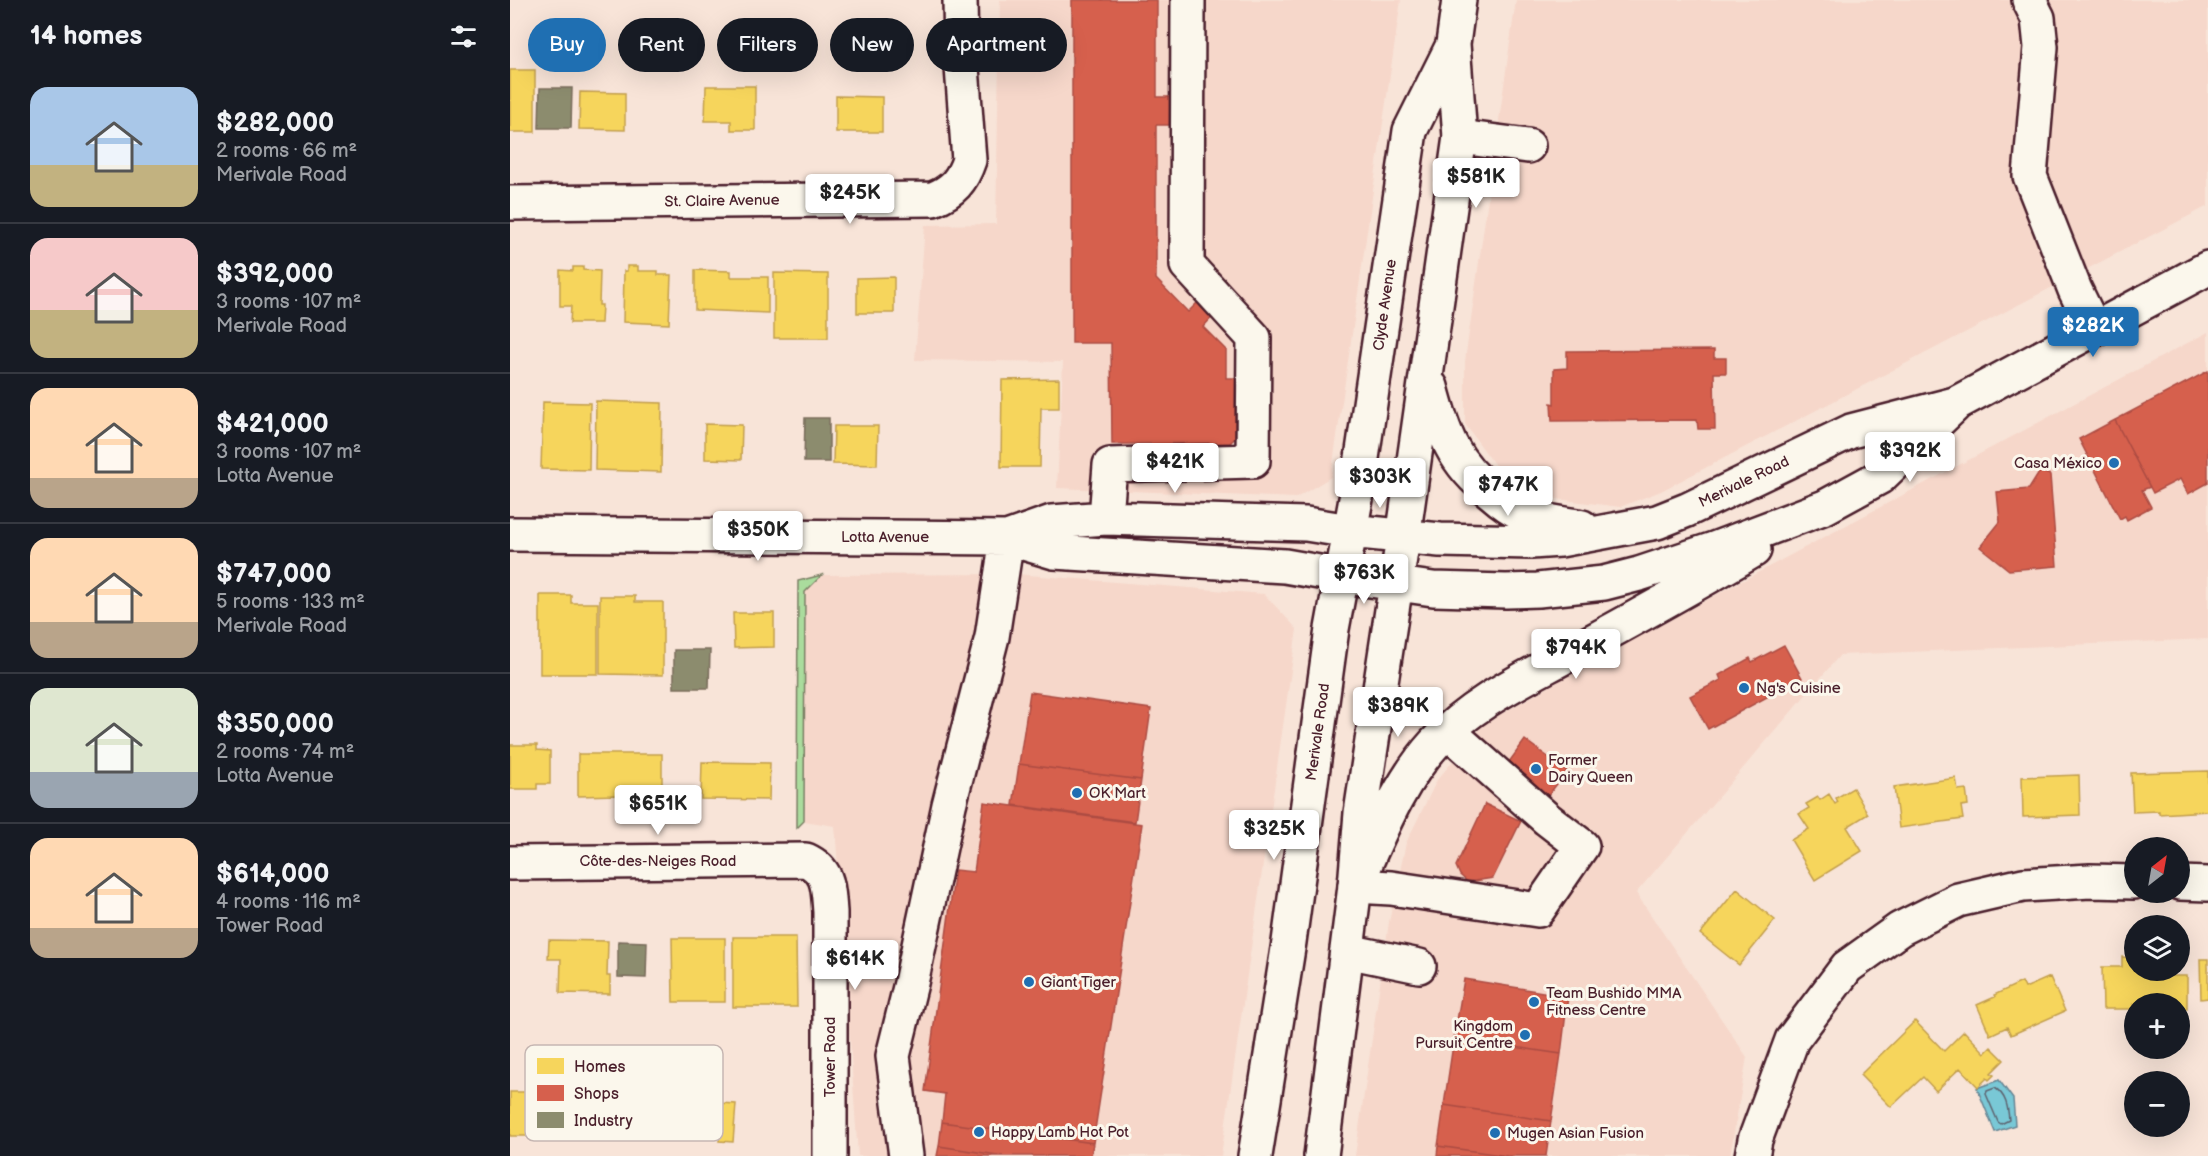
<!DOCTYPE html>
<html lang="en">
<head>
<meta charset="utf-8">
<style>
	:root { --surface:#171b24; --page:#242831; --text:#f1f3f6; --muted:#9ea1a6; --line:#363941; --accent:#1f6fb2 }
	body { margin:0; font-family:"Balsamiq Sans",sans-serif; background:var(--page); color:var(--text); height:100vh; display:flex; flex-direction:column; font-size:22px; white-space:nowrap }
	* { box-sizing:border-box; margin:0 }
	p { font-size:20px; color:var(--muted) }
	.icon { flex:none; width:33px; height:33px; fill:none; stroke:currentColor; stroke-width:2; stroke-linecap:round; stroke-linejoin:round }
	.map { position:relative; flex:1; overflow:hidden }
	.panel { display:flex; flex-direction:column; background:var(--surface); width:510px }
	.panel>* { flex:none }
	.banner { position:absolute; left:18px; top:18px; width:570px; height:54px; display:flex; gap:12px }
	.needle { width:39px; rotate:31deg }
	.fabs { position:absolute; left:1614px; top:837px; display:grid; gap:12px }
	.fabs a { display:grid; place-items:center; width:66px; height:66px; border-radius:50%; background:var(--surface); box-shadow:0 6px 24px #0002; font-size:30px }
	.price { position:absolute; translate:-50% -51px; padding:0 14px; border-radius:6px; background:#fff; color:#222; font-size:20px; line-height:39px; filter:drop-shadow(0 2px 3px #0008) }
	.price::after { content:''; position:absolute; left:50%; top:36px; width:18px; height:14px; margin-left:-9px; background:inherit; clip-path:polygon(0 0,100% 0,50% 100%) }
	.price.current { background:var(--accent); color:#fff }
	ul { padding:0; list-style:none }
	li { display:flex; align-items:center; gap:18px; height:150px; padding:0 30px }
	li+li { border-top:2px solid var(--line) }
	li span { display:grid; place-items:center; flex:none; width:168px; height:120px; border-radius:18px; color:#555 }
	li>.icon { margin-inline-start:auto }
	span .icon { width:72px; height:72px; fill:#fffc; stroke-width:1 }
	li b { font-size:26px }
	h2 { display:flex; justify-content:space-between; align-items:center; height:72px; padding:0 30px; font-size:26px }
	.tag { padding:0 21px; border-radius:27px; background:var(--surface); box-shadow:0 6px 24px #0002; font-size:21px; line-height:54px }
	.tag.current { background:var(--accent); color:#fff }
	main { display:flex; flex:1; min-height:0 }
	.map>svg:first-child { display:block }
	.built { fill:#f6d7ca }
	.green { fill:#aadc9d; stroke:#7a7e64; stroke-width:1.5 }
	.water { fill:#79c8d6; stroke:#668492; stroke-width:1.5 }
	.homes { fill:#f6d55c; stroke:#c29e4d; stroke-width:1.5 }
	.shops { fill:#d6604d; stroke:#ac4c43; stroke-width:1.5 }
	.industry { fill:#8c8c6e; stroke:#786b5a; stroke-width:1.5 }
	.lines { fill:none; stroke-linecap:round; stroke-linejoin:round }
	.shore { stroke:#5d636f; stroke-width:1.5 }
	.minor-casing { stroke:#4a1f2b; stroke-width:38 }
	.major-casing { stroke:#4a1f2b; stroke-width:38 }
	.minor { stroke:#fbf7ec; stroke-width:33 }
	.major { stroke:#fbf7ec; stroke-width:33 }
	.poi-dot { fill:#1f6fb2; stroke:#fbf7ec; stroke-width:2 }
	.labels { text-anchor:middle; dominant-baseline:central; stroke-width:6; stroke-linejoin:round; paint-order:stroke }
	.street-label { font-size:15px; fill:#4a1f2b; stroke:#fbf7ec }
	.poi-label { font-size:15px; fill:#4a1f2b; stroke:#fbf7ec; text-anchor:start }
	.key { fill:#fbf7ec; stroke:#c6b6b2; stroke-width:1.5 }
	.key-label { font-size:16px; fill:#4a1f2b }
</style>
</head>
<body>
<main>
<section class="panel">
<h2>14 homes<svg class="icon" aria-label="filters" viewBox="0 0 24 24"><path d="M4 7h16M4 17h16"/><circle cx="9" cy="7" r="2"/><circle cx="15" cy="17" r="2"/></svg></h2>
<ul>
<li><span style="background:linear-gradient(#a9c7e8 65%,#c2b280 0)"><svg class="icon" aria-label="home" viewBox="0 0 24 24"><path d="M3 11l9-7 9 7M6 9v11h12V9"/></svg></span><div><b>$282,000</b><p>2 rooms · 66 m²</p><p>Merivale Road</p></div></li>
<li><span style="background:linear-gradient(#f6c9c9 60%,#c2b280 0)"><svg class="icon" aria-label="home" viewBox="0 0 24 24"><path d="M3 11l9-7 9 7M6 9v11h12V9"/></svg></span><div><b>$392,000</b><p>3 rooms · 107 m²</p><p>Merivale Road</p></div></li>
<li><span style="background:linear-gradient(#ffd9b3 75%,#b9a48a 0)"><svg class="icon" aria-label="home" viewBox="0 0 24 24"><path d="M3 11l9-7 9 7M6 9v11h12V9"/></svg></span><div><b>$421,000</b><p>3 rooms · 107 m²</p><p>Lotta Avenue</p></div></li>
<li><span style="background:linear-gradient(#ffd9b3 70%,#b9a48a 0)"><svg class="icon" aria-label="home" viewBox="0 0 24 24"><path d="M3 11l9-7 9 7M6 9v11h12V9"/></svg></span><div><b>$747,000</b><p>5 rooms · 133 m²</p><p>Merivale Road</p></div></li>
<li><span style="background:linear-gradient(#dfe7d0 70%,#9aa5b1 0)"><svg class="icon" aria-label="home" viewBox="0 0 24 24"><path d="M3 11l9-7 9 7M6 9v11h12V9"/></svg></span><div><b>$350,000</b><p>2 rooms · 74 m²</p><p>Lotta Avenue</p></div></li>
<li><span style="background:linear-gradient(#ffd9b3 75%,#b9a48a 0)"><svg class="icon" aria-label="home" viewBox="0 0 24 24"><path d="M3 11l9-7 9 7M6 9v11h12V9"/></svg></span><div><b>$614,000</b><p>4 rooms · 116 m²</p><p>Tower Road</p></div></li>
</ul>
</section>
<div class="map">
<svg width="1698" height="1156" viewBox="0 0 1698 1156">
	<rect width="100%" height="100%" fill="#f8e4d8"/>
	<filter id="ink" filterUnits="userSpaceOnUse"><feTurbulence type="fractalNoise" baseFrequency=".0167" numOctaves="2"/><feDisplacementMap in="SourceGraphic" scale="12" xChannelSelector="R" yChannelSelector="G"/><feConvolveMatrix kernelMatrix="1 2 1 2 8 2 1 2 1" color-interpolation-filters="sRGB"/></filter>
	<g filter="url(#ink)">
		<path class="built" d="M 490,0 L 891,0 L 821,477 L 786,498 L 547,488 L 553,362 L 405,360 L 415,225 L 486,224 Z
			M 1006,0 L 1698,0 L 1698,206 L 1151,491 L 1110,507 L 1047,499 L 992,475 L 955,424 L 955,361 Z
			M 1698,332 L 1698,639 L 1330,655 L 1126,893 L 1237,1057 L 1220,1156 L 845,1156 L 879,922 L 896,843 L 927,780 L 974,724 L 1100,652 L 1260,566 Z
			M 506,574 L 754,594 L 787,629 L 711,1156 L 348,1156 L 325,826 L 294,821 L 295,592 L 312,575 Z"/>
		<path class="green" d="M 312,575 L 295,592 L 294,821 L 287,828 L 288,581 Z"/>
		<path class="water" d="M 1489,1080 L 1503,1099 L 1505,1125 L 1485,1132 L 1467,1088 Z"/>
		<path class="homes" d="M 0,70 L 25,70 L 25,132 L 0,132 Z
			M 196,86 L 245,86 L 245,130 L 221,130 L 221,121 L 195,121 Z
			M 70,92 L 115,93 L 115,130 L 69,129 Z
			M 326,96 L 372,97 L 372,132 L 326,132 Z
			M 117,266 L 128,266 L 128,271 L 148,271 L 148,275 L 161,275 L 159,324 L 113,322 L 114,271 L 117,271 Z
			M 63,267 L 73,267 L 73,270 L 90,271 L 89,305 L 92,305 L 91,323 L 60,323 L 61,306 L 50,306 L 50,270 L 63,271 Z
			M 185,270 L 221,271 L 221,277 L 258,277 L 258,313 L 185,310 Z
			M 264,273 L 318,274 L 318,338 L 264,338 Z
			M 384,277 L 384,313 L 347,313 L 347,278 Z
			M 549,379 L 549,408 L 531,408 L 530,467 L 491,467 L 492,380 Z
			M 86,401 L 152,403 L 151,472 L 85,470 Z
			M 33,402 L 80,403 L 79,470 L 31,469 Z
			M 195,424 L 232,425 L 231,460 L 195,459 Z
			M 324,426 L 368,426 L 367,465 L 323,464 Z
			M 30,595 L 61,595 L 61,603 L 88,603 L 88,674 L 30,674 Z
			M 90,596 L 125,596 L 125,602 L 153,602 L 153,675 L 90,674 Z
			M 223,613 L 264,613 L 264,647 L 224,648 Z
			M 0,745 L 27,745 L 27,750 L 40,751 L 40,784 L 27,784 L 27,789 L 0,789 Z
			M 68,754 L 152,754 L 152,795 L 123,795 L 123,798 L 109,798 L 109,795 L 68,796 Z
			M 192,762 L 260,763 L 259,800 L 191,799 Z
			M 1698,771 L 1698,811 L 1649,814 L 1649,811 L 1623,812 L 1621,773 Z
			M 1569,775 L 1570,815 L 1513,817 L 1512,777 Z
			M 1446,778 L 1448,790 L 1456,789 L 1458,805 L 1451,806 L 1453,819 L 1389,828 L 1384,787 Z
			M 1343,788 L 1358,814 L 1337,827 L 1352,851 L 1305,880 L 1281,840 L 1299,829 L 1289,814 L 1299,808 L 1296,804 L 1308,797 L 1310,800 L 1319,794 L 1325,804 L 1328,802 L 1326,798 Z
			M 1227,889 L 1265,920 L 1229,965 L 1190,934 Z
			M 223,937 L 286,937 L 287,1007 L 223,1007 Z
			M 162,938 L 215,938 L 215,1002 L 163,1002 Z
			M 39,940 L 98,941 L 97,976 L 100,976 L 100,994 L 50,993 L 51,959 L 38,959 Z
			M 1612,957 L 1624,958 L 1624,970 L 1661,970 L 1661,976 L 1677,976 L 1677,1009 L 1670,1009 L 1670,1004 L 1624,1004 L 1624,1009 L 1593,1009 L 1592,967 L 1612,967 Z
			M 1690,959 L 1698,959 L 1698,998 L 1691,999 Z
			M 1540,977 L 1555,1011 L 1501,1035 L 1497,1027 L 1480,1035 L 1467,1005 L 1485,997 L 1484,995 L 1512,982 L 1515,988 Z
			M 1405,1021 L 1434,1051 L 1454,1031 L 1475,1053 L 1481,1047 L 1494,1060 L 1481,1073 L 1484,1075 L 1479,1080 L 1477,1078 L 1468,1087 L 1450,1068 L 1426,1091 L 1413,1077 L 1381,1107 L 1350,1075 Z
			M 0,1092 L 28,1092 L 27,1136 L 0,1136 Z
			M 191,1102 L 226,1104 L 223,1142 L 209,1141 L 209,1138 L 189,1137 Z"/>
		<path class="shops" d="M 562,0 L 647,0 L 647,97 L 664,97 L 664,125 L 646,125 L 646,279 L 678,312 L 690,300 L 705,314 L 693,327 L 716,350 L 716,378 L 732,378 L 731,432 L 720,443 L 602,444 L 601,343 L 562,343 Z
			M 1204,350 L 1204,358 L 1216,358 L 1216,373 L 1204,373 L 1205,429 L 1188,429 L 1187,420 L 1042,421 L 1041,403 L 1044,404 L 1044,369 L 1057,368 L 1057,351 Z
			M 1698,371 L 1698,483 L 1678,494 L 1670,479 L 1643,493 L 1605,420 Z
			M 1605,420 L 1640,487 L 1632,490 L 1641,507 L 1617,520 L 1615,516 L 1610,519 L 1569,439 Z
			M 1533,472 L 1540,475 L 1547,566 L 1499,570 L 1470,547 L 1490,522 L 1487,492 L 1519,489 L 1529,473 Z
			M 1274,645 L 1292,678 L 1198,729 L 1180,696 L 1211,680 L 1209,675 L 1240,658 L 1242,662 Z
			M 520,692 L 641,709 L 631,780 L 509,764 Z
			M 1015,740 L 1057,771 L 1037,797 L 996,766 Z
			M 509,764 L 631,780 L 625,822 L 503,805 Z
			M 474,802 L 632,824 L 583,1143 L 432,1122 L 435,1094 L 415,1091 L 445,870 L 464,872 Z
			M 975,804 L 1011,821 L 983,878 L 958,882 L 950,875 L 946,866 Z
			M 954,979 L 1058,996 L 1051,1054 L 944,1038 Z
			M 944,1038 L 1051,1054 L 1041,1121 L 934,1105 Z
			M 934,1105 L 1041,1121 L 1036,1156 L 998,1156 L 928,1146 Z
			M 432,1122 L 583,1143 L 581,1156 L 494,1156 L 429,1146 Z
			M 429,1146 L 494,1156 L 427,1156 Z
			M 928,1146 L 998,1156 L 927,1156 Z"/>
		<path class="industry" d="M 30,88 L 62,88 L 61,128 L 29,128 Z
			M 295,418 L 319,418 L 319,462 L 294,462 Z
			M 164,650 L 200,650 L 199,688 L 164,688 Z
			M 108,941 L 137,942 L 136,978 L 108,977 Z"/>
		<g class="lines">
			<path class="shore" d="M 1485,1088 C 1496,1095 1498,1107 1499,1120 L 1491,1124 L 1488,1122 L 1476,1094 L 1477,1091 Z"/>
			<defs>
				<path id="minor" d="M 1519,0 L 1528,18 L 1531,47 L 1520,176 L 1565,290 L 1584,329
					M 950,137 L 1018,146
					M 0,203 L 423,199 C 443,191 452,181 459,160 L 451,54 L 450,0
					M 596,518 L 600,465 L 743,461 L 744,338 L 677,265 L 678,0
					M 0,534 L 497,538 L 544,552 L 775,566 L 832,576
					M 497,538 L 542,522 L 596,518 L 796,524 L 840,531
					M 0,863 L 296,860 C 320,871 318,889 320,912 L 320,1156
					M 1670,883 L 1698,884
					M 845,886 L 881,888 L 1028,910 L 1072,846 L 1037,819 L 938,731
					M 837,951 L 909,966
					M 396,1156 L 383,1056 L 401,983 L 439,805 L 482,637 L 497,538
					M 1242,1156 L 1245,1140 L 1282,1040 L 1337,967 L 1390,929 L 1448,900 L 1513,885 L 1580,881 L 1624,882"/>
				<path id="major" d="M 921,387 C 933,433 943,463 982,493 C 991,501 1002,509 1013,514 C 1032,522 1053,523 1072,527
					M 840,531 L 930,540 L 1021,542 L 1050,540 L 1147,522 L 1177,510 L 1341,431 L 1445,404 L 1698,268
					M 832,576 L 923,589 L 996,591 L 1028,590 L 1094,583 L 1129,574 L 1204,549 L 1315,507 L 1370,477 L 1444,406
					M 855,865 C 874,822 893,778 925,743 C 962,703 1014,679 1061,653 C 1123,619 1184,586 1244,550
					M 745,1156 L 779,942 L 822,629 L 846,499 L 900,131 L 943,45
					M 811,1156 L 845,886 L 851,813 L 893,538 L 950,137 L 943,44 L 949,0"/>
			</defs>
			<use href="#minor" class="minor-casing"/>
			<use href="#major" class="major-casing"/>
			<use href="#minor" class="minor"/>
			<use href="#major" class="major"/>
		</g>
	</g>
	<g class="poi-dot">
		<circle cx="1604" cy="463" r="6"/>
		<circle cx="1234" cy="688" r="6"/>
		<circle cx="1026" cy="769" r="6"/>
		<circle cx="567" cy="793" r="6"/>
		<circle cx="519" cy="982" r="6"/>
		<circle cx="1024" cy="1002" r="6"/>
		<circle cx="1015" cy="1035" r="6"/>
		<circle cx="469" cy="1132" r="6"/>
		<circle cx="985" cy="1133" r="6"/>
	</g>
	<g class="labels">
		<g class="street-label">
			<text transform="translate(212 201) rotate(-1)">St. Claire Avenue</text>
			<text transform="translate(875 305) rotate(-82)">Clyde Avenue</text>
			<text transform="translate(1234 482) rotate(-26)">Merivale Road</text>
			<text x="375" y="537">Lotta Avenue</text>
			<text transform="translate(808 732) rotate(-82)">Merivale Road</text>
			<text x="148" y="861">Côte-des-Neiges Road</text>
			<text transform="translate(320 1057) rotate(-90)">Tower Road</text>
		</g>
		<g class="poi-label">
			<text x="1592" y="463" text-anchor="end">Casa México</text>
			<text x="1246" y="688">Ng's Cuisine</text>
			<text x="1038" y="760">Former<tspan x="1038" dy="17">Dairy Queen</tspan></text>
			<text x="579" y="793">OK Mart</text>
			<text x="531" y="982">Giant Tiger</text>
			<text x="1036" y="993">Team Bushido MMA<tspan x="1036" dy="17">Fitness Centre</tspan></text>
			<text x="1003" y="1026" text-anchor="end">Kingdom<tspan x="1003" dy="17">Pursuit Centre</tspan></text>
			<text x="481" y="1132">Happy Lamb Hot Pot</text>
			<text x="997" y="1133">Mugen Asian Fusion</text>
		</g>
	</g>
	<rect x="15" y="1045" width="198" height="96" rx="9" class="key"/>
	<rect x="27" y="1058" width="27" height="16" fill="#f6d55c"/>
	<rect x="27" y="1085" width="27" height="16" fill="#d6604d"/>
	<rect x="27" y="1112" width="27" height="16" fill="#8c8c6e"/>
	<g class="key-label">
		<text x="64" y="1072">Homes</text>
		<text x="64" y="1099">Shops</text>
		<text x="64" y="1126">Industry</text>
	</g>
</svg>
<div class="fabs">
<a><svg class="needle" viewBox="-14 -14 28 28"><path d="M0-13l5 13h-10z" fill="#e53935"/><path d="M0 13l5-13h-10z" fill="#9ea1a6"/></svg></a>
<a><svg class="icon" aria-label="layers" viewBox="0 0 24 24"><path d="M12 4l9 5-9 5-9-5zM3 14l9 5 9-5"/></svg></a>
<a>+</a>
<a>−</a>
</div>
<b class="price" style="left:966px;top:209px">$581K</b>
<b class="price" style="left:340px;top:225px">$245K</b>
<b class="price current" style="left:1583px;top:358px">$282K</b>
<b class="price" style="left:1400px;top:483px">$392K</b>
<b class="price" style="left:665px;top:494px">$421K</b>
<b class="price" style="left:870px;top:509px">$303K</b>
<b class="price" style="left:998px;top:517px">$747K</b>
<b class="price" style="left:248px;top:562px">$350K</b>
<b class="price" style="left:854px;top:605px">$763K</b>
<b class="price" style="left:1066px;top:680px">$794K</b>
<b class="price" style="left:888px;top:738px">$389K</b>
<b class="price" style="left:148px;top:836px">$651K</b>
<b class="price" style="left:764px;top:861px">$325K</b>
<b class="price" style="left:345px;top:991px">$614K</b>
<div class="banner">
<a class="tag current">Buy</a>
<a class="tag">Rent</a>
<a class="tag">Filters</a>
<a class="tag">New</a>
<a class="tag">Apartment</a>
</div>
</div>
</main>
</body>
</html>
